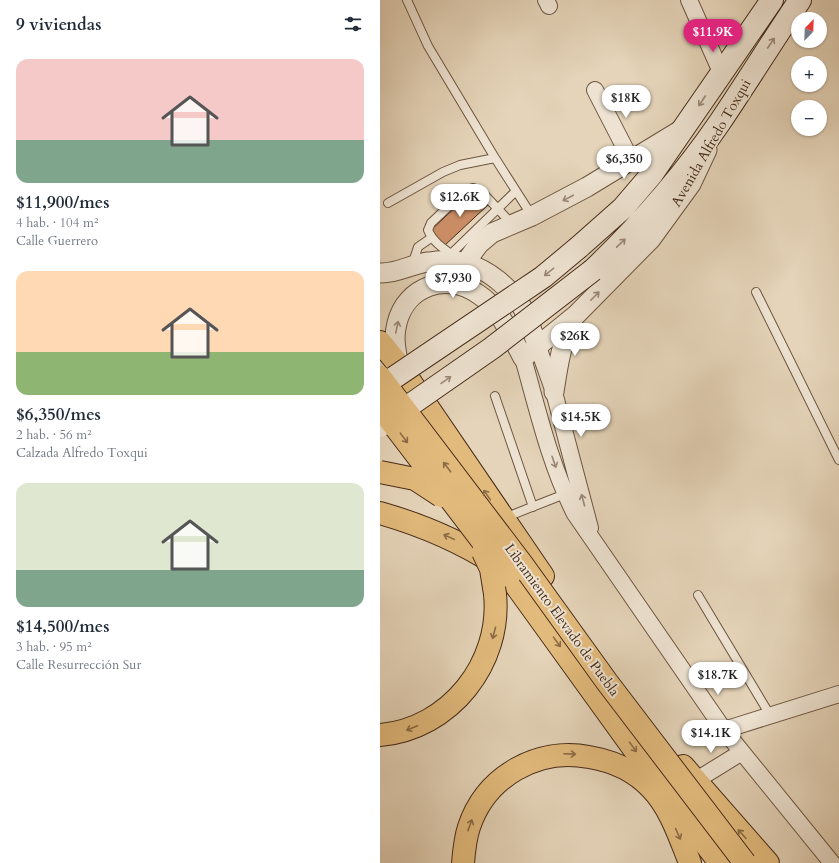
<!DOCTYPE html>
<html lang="es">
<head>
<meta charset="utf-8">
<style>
	:root { --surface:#fff; --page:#f6f6f7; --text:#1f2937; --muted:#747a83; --accent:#db2777 }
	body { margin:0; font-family:Cardo,serif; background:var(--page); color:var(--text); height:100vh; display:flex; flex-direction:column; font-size:15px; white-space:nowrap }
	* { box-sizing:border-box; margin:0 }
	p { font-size:13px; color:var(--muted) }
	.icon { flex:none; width:22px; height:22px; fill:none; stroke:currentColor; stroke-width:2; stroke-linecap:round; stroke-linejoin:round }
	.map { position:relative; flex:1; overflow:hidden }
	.side { display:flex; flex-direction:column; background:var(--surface); width:380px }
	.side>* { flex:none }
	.needle { width:26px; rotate:23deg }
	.buttons { position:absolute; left:411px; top:12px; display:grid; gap:8px }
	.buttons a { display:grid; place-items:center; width:36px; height:36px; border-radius:50%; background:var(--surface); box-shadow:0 1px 3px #0004; font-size:20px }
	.price { position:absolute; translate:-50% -34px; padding:0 9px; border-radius:14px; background:#fff; color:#222; font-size:13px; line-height:26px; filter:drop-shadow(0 1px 2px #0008) }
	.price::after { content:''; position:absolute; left:50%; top:24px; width:12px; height:9px; margin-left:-6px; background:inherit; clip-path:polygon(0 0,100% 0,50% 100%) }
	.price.selected { background:var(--accent); color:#fff }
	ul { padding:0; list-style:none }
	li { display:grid; align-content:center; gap:8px; height:212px; padding:0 16px }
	li span { display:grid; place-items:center; height:124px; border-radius:12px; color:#555 }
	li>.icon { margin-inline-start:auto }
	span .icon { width:72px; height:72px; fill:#fffc; stroke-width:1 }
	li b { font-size:17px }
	h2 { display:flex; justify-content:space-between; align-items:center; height:48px; padding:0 16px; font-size:17px }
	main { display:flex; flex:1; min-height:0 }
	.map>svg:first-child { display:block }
	.building { fill:#c98c65; stroke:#452b18 }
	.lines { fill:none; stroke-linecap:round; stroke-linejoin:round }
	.service-casing { stroke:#6d5540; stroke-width:10 }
	.minor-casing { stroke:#6d5540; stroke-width:18 }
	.tertiary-casing { stroke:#6d5540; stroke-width:21 }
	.secondary-casing { stroke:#452b18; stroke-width:24 }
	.primary-casing { stroke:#452b18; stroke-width:24 }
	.motorway-casing { stroke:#452b18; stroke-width:24 }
	.service { stroke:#eee3d2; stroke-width:8 }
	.minor { stroke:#eee3d2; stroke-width:16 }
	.tertiary { stroke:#eee3d2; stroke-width:19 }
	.secondary { stroke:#eee3d2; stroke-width:22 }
	.primary { stroke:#e2ba7c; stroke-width:22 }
	.motorway { stroke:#e2ba7c; stroke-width:22 }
	.secondary-bridge-casing { stroke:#452b18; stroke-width:24; stroke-linecap:butt }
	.motorway-bridge-casing { stroke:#452b18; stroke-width:24; stroke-linecap:butt }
	.secondary-bridge { stroke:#eee3d2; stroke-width:22 }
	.motorway-bridge { stroke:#e2ba7c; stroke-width:22 }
	.oneway { stroke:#9a8775 }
	.oneway2 { stroke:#8c6b45 }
	.labels { text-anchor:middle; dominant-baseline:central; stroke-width:4; stroke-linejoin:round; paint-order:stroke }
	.street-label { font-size:14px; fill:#452b18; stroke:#eee3d2 }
</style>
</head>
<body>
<main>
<section class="side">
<h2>9 viviendas<svg class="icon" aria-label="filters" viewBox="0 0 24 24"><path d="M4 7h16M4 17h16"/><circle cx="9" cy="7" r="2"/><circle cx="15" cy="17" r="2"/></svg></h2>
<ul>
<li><span style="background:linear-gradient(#f6c9c9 65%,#7fa58c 0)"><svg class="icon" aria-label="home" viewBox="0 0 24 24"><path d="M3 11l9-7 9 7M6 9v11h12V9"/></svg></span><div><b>$11,900/mes</b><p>4 hab. · 104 m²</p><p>Calle Guerrero</p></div></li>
<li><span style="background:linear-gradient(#ffd9b3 65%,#8fb573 0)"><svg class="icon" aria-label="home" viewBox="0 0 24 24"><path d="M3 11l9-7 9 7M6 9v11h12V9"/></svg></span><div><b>$6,350/mes</b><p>2 hab. · 56 m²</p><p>Calzada Alfredo Toxqui</p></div></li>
<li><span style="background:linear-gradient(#dfe7d0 70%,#7fa58c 0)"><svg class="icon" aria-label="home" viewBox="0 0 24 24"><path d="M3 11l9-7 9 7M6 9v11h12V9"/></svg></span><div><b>$14,500/mes</b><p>3 hab. · 95 m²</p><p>Calle Resurrección Sur</p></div></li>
</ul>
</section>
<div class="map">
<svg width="459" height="863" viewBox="0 0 459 863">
	<rect width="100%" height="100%" fill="#e5d4b9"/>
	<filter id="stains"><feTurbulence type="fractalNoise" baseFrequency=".005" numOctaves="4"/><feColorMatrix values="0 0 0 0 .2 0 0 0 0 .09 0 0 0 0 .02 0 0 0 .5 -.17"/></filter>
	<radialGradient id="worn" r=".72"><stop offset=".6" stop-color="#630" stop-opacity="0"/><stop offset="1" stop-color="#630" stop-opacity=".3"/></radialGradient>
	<path class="building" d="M 95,189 L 109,204 L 64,246 L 50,231 Z"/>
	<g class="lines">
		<defs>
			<path id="service" d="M 27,0 L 48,46 L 115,158
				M 8,203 L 63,172 L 80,165 L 115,158 L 152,216
				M 72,253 L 136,191
				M 77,258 C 66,250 53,243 48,230 L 51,223 L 86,190 L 93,188 L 100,190 L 132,224
				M 32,265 L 38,247 L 51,238
				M 376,292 L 459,460
				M 115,396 L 153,507
				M 124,518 L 185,494
				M 318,595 L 390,715"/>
			<path id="minor" d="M 166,0 L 169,6
				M 309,0 L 341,72
				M 215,90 L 251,160
				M 158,347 L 174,392 L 210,528
				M 143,358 C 158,411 170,465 195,514 L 344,730 L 452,863
				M 344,730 L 459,694
				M 315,781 L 362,752"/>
			<path id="tertiary" d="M 0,273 C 16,274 32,264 48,262 C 59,261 73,259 85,263 C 108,269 129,287 142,307 C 149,319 153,334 158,347
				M 76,284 L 85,263 L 99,244 L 112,233 L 152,216 L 207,187 L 304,128
				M 19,365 C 16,351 13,338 17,323 C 26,286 67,272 98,294 C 120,308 131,336 143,358 L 196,315 L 271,239 L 311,184 L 327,150
				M 174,392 C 178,366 181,343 193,320"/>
			<path id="secondary" d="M 199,247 L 243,208 L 272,174 L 392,0
				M 213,270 C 260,225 303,176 340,122 C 367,82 393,40 420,0"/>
			<path id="primary" d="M 0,342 L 19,365 L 163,576
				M 0,513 C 42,525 80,541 117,565
				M 303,766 L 388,863
				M 83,863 C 84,851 85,839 89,827 C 106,776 158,747 209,757 C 233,761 254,770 271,788 C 290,807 300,838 310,863"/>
			<path id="motorway" d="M 129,576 L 277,781 L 340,863
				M 0,735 C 70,729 122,663 115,594"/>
		</defs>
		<use href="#service" class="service-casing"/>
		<use href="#minor" class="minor-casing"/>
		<use href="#tertiary" class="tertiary-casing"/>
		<use href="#secondary" class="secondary-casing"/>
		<use href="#primary" class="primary-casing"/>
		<use href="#motorway" class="motorway-casing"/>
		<use href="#service" class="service"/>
		<use href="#minor" class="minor"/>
		<use href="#tertiary" class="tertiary"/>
		<use href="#secondary" class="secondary"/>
		<use href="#primary" class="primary"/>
		<use href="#motorway" class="motorway"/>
		<defs>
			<path id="secondary-bridge" d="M 0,387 L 163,277 L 199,247
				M 0,426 L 112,348 L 213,270"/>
			<path id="motorway-bridge" d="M 0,377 L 142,564 L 227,682 L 365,863
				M 0,407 L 129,576
				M 0,472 L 35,479 L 61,496
				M 103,552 L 111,569 L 115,594"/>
		</defs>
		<use href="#secondary-bridge" class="secondary-bridge-casing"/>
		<use href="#motorway-bridge" class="motorway-bridge-casing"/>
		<use href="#secondary-bridge" class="secondary-bridge"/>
		<use href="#motorway-bridge" class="motorway-bridge"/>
	</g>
	<defs><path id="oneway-shaft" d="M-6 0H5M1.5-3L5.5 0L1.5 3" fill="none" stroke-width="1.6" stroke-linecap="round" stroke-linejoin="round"/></defs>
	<g class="oneway">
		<use href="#oneway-shaft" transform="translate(391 43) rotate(-56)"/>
		<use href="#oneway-shaft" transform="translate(322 101) rotate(123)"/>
		<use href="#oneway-shaft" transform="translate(188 198) rotate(152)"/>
		<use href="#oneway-shaft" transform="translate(241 243) rotate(-44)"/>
		<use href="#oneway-shaft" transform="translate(169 272) rotate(141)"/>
		<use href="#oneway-shaft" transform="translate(215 296) rotate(-45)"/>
		<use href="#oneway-shaft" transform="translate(17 327) rotate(-78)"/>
		<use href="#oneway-shaft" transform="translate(66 380) rotate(-35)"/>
		<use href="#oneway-shaft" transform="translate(174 462) rotate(71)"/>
		<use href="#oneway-shaft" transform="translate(203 500) rotate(-105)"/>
	</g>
	<g class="oneway2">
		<use href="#oneway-shaft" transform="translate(24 438) rotate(53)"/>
		<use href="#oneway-shaft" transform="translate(67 467) rotate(-127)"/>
		<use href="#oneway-shaft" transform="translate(107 495) rotate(-125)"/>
		<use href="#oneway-shaft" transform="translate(69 537) rotate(-155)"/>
		<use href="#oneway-shaft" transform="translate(114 633) rotate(105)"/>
		<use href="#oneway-shaft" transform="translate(177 642) rotate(54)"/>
		<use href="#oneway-shaft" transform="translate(32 728) rotate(157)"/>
		<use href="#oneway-shaft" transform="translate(253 747) rotate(54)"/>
		<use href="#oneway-shaft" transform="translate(190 754) rotate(2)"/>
		<use href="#oneway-shaft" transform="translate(90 825) rotate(-70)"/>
		<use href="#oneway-shaft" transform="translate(298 834) rotate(66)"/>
		<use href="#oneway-shaft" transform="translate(362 834) rotate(-132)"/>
	</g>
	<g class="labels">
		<g class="street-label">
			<text transform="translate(331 143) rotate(-60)">Avenida Alfredo Toxqui</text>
			<text transform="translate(182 620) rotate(54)">Libramiento Elevado de Puebla</text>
		</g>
	</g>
	<rect width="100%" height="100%" filter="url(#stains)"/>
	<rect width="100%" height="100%" fill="url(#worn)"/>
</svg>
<div class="buttons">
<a><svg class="needle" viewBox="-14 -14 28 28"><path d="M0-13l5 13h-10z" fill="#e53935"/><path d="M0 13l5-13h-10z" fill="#747a83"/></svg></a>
<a>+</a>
<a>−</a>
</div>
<b class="price selected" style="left:333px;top:53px">$11.9K</b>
<b class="price" style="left:246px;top:119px">$18K</b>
<b class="price" style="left:244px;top:180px">$6,350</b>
<b class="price" style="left:80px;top:218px">$12.6K</b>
<b class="price" style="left:73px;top:299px">$7,930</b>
<b class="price" style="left:195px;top:357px">$26K</b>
<b class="price" style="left:201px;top:438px">$14.5K</b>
<b class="price" style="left:338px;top:696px">$18.7K</b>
<b class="price" style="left:331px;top:754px">$14.1K</b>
</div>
</main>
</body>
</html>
